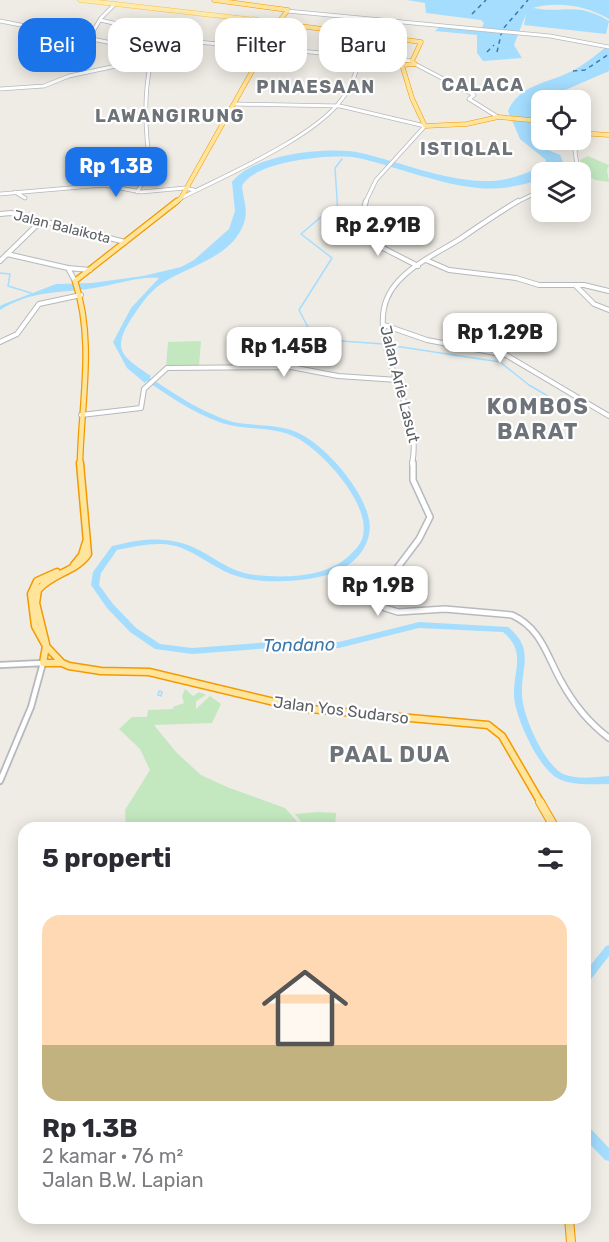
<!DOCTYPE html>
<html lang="id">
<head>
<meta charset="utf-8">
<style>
	:root { --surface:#fff; --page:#f7f7f7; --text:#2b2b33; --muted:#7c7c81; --accent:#1a73e8 }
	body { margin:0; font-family:Rubik,sans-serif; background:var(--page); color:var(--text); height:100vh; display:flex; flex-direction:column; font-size:22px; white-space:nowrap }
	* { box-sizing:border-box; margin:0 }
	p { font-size:20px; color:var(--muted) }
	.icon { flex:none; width:33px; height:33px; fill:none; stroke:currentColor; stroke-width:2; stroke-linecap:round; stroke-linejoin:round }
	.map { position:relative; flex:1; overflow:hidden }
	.details { position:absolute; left:18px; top:822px; width:573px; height:402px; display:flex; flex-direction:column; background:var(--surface); border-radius:18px; box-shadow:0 3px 15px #0003 }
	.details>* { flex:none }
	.top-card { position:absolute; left:18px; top:18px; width:573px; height:54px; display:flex; gap:12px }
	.tools { position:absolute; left:531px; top:90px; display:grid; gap:12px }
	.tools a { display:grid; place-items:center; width:60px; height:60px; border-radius:12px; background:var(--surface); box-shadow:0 3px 15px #0003; font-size:30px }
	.price { position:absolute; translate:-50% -51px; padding:0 14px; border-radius:12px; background:#fff; color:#222; font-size:20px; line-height:39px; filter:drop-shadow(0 2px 3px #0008) }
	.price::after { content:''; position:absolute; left:50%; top:36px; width:18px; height:14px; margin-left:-9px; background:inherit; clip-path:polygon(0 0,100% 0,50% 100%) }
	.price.active { background:var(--accent); color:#fff }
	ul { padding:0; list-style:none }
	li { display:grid; align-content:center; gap:12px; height:318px; padding:0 24px }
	li span { display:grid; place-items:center; height:186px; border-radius:18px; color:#555 }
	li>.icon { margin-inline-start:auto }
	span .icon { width:108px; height:108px; fill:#fffc; stroke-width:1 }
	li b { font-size:26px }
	h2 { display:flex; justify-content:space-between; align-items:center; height:72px; padding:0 24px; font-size:26px }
	.pill { padding:0 21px; border-radius:18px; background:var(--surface); box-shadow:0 3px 15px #0003; font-size:21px; line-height:54px }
	.pill.active { background:var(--accent); color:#fff }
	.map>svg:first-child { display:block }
	.green { fill:#c3e8c0 }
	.water { fill:#a5ddff }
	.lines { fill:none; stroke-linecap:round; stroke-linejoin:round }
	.stream { stroke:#a5ddff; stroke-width:1.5 }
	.river { fill:#a5ddff; fill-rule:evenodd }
	.ferry { stroke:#3b79ad; stroke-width:1.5; stroke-dasharray:4.5 4; stroke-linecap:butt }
	.tertiary-far2-casing { stroke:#b5b8bc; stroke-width:4.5 }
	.tertiary-far1-casing { stroke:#b5b8bc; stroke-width:6 }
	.tertiary-casing { stroke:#b5b8bc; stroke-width:8 }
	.secondary-far2-casing { stroke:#b6babf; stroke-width:4.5 }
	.secondary-far1-casing { stroke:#b6babf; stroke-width:6 }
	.secondary-casing { stroke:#b6babf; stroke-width:8 }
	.primary-casing { stroke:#f6c057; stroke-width:5 }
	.trunk-far3-casing { stroke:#f49900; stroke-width:5 }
	.trunk-far2-casing { stroke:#f49900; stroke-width:7 }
	.trunk-far1-casing { stroke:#f49900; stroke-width:9 }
	.trunk-casing { stroke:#f49900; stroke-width:10 }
	.tertiary-far2 { stroke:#fff; stroke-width:3 }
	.tertiary-far1 { stroke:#fff; stroke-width:4 }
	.tertiary { stroke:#fff; stroke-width:4.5 }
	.secondary-far2 { stroke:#fff; stroke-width:3 }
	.secondary-far1 { stroke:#fff; stroke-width:4 }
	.secondary { stroke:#fff; stroke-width:5 }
	.primary { stroke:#ffecaa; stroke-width:4 }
	.trunk-far3 { stroke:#ffe49b; stroke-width:4 }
	.trunk-far2 { stroke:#ffe49b; stroke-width:4.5 }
	.trunk-far1 { stroke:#ffe49b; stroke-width:6 }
	.trunk { stroke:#ffe49b; stroke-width:8 }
	.labels { text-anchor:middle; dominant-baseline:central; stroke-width:4.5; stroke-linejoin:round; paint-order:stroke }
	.far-street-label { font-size:14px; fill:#5c6166; stroke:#fff }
	.street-label { font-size:16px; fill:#5c6166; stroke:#fff }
	.far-district-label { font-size:18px; font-weight:bold; letter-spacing:1.5px; fill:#6d7378; stroke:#fff }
	.water-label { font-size:18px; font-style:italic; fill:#3b79ad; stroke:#fff }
	.district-label { font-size:22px; font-weight:bold; letter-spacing:1.5px; fill:#6d7378; stroke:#fff }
</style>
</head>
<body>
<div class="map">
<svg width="609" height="1242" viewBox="0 0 609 1242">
	<rect width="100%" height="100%" fill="#efece5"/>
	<path class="green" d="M 588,156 L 609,165 L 607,170 L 609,182 L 595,180 L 582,172 L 580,160 Z
		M 201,341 L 199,366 L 166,367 L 168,342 Z
		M 185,689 L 193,696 L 199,692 L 206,695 L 196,701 L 196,709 L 210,696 L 221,704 L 212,723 L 154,725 L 176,752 L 201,775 L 227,787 L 285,808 L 303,828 L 126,828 L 125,810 L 150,770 L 140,749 L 119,729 L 132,717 L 147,717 L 148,710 L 173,709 L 173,707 L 184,703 L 182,696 Z
		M 319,812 L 336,813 L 335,828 L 306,828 L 295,814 Z"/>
	<path class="water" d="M 407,0 L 609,0 L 609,19 C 587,6 558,1 533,8 C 565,14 576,1 609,21 L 606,34 L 524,25 L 526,14 L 514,45 L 522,58 L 483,61 L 477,53 L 477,35 L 435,31 L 441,26 L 481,30 L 484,23 L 481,20 L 426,13 L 425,3 Z
		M 609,45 L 609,71 L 556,94 L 548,100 L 542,100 C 541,131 509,134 560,155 L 563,162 L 559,172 L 542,172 L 541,179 C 521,186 500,190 478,188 C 437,184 399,167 358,158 C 334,153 254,161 242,186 C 244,204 250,213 241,230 C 226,259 186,267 161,284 C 148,293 140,306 131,319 C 111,351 123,357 151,376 L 145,383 L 127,368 L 113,342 L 131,308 L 159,278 C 138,276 115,285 94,288 C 57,294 35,289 0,310 L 0,306 L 4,304 L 56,284 L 92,283 L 143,276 L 181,267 L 194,260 L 229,229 L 235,211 L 232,182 C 253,154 328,146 361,153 C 400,162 440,179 481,181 C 505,182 525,175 545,164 L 546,160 L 520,139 L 508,111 C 520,83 551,83 574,70 C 587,63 598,53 609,45 Z"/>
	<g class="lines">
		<path class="stream" d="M 342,159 L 335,168 L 338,214 L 322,216 L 301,234 L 332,258 L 299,310 L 314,339 L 383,344
			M 0,273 L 10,274 L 8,286 L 31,293
			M 388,345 L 500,362 L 529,385 L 577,413
			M 159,691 L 162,692 L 161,696 L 158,695 Z"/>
		<path class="river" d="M 141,373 C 149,377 157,382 164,387 C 180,397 195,407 212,414 C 218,417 226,420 233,422 C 252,426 272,424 291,430 C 321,439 364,489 369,520 C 371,529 369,538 365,546 C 351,574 314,580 286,581 C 265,582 244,581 224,571 C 208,563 193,551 176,546 C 157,541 136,546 117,550 L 101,573 L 99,585 L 113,604 L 136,628 L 160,644 L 192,648 L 285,641 L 339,642 L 419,622 L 508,627 C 535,649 521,665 522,694 C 522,715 544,764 563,774 C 577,780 595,777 609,776 L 609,784 C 592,784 574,786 559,779 C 539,770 515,717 514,696 C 513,670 527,652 503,632 L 419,628 L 339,648 L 285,647 L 192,654 L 155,649 L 130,632 L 107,608 L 91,585 L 93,572 L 112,546 C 144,538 172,535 201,551 C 219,561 234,573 255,575 C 286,578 326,578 350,555 C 355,550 361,544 363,536 C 370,505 329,460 305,443 C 280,424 251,432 222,423 C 192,413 165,393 139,376 L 138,375 Z
			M 609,945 L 609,956 L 588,983 L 585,985 L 585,972 L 606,946 Z
			M 585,1126 L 589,1127 L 609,1148 L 609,1161 L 605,1160 L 585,1139 Z"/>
		<path class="ferry" d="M 472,14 L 486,0
			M 487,52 L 494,45
			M 497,52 L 502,30 L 528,0
			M 573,71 L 585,70 L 609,54"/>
		<defs>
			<path id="tertiary-far2" d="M 100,20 L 197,42
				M 0,21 L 112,43 L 138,42 L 189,50
				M 89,38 L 101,18 L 115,4
				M 265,48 L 412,61
				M 15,192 L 25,198
				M 137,192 L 151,170 C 145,134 143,97 151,61
				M 0,194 L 104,185 L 141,192 L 185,188 L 194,190
				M 181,198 C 226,175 314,138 342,99 C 355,82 361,55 369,35
				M 365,203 L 376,180 L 425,126"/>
			<path id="tertiary-far1" d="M 348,230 L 360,222 L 366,201
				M 348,230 L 418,266
				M 7,254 L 68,268 L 90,270
				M 426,260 L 449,270 L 516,278 L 539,285 L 584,285 L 609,291
				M 68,268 L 75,281
				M 576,286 L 594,304 L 609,310
				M 384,325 L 427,340 L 506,355 L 609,416
				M 0,342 L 17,334 L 39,304 L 81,295
				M 81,415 L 141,408 L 144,389 L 167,368 L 291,367 L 338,376 L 398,380"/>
			<path id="tertiary" d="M 0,665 L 43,663 L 31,707 L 0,781"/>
			<path id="secondary-far2" d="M 287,11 L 550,36 L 609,47
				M 415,64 L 474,95 L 469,99
				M 0,89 L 44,86 L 69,76 L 187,51 L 197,42 L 265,48
				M 469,99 L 498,117
				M 235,104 L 340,106 L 425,126
				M 578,172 L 575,151 L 585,134
				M 515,203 L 542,190"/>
			<path id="secondary-far1" d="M 0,214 L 11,213 L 125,242
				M 0,261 L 41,221
				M 412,464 C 418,435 408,412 398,385 C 390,362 379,333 384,308 C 391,273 433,256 460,239 C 479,226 498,213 518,201"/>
			<path id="secondary" d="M 413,463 L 413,480 L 430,517 L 419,539 L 380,591 L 378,598 L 385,608 L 398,612 L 445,609 L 512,615 C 541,628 547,656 561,681 C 573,703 589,723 609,738"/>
			<path id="primary" d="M 80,0 L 256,20
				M 253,19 L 277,24"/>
			<path id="trunk-far3" d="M 214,0 L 288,10 L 278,23
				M 277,23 L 421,42 L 412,61 L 415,64
				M 415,64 L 402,65 L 412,98 L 425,126 L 467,124 L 498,117 L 542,121
				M 580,133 L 609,135
				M 175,203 L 181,198 L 278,25"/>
			<path id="trunk-far2" d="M 80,464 C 81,402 95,342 75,281 L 177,201"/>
			<path id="trunk-far1" d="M 74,565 L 82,555 L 86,542
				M 57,572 L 37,581 L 31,594 L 35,626 L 46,646 L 62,663 L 69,666 L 101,671 L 149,672 L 299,708 L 488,725 L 502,736 L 541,803
				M 46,644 L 36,603 L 38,590 C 52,573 76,572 88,554 L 80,463
				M 46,646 L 43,663 L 62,663"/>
			<path id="trunk" d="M 540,802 L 555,828
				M 569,1218 L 571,1242"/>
		</defs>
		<use href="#tertiary-far2" class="tertiary-far2-casing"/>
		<use href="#tertiary-far1" class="tertiary-far1-casing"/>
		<use href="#tertiary" class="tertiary-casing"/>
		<use href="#secondary-far2" class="secondary-far2-casing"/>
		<use href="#secondary-far1" class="secondary-far1-casing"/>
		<use href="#secondary" class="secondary-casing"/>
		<use href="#primary" class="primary-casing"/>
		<use href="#trunk-far3" class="trunk-far3-casing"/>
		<use href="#trunk-far2" class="trunk-far2-casing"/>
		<use href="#trunk-far1" class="trunk-far1-casing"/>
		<use href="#trunk" class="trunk-casing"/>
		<use href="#tertiary-far2" class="tertiary-far2"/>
		<use href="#tertiary-far1" class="tertiary-far1"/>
		<use href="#tertiary" class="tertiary"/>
		<use href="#secondary-far2" class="secondary-far2"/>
		<use href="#secondary-far1" class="secondary-far1"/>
		<use href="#secondary" class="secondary"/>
		<use href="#primary" class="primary"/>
		<use href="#trunk-far3" class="trunk-far3"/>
		<use href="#trunk-far2" class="trunk-far2"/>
		<use href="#trunk-far1" class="trunk-far1"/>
		<use href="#trunk" class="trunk"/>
	</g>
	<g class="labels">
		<g class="far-street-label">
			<text transform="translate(62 227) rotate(14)">Jalan Balaikota</text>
		</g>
		<g class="street-label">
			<text transform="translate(400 384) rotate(76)">Jalan Arie Lasut</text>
			<text transform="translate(341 710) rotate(7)">Jalan Yos Sudarso</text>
		</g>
		<g class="far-district-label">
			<text x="483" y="85">CALACA</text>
			<text x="316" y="87">PINAESAAN</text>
			<text x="170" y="116">LAWANGIRUNG</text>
			<text x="467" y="149">ISTIQLAL</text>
		</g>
		<g class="water-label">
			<text transform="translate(299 645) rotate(-1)">Tondano</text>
		</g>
		<g class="district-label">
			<text x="538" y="406">KOMBOS<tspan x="538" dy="25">BARAT</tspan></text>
			<text x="390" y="754">PAAL DUA</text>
		</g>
	</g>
</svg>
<div class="tools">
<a><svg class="icon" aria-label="locate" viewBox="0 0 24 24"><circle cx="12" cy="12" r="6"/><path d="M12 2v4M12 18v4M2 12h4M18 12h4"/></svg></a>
<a><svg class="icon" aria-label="layers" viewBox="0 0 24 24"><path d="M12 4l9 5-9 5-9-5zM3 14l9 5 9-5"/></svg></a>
</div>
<b class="price active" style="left:116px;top:198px">Rp 1.3B</b>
<b class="price" style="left:378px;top:257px">Rp 2.91B</b>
<b class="price" style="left:500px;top:364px">Rp 1.29B</b>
<b class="price" style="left:284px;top:378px">Rp 1.45B</b>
<b class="price" style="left:378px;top:617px">Rp 1.9B</b>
<div class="top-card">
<a class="pill active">Beli</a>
<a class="pill">Sewa</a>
<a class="pill">Filter</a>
<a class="pill">Baru</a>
</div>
<section class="details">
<h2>5 properti<svg class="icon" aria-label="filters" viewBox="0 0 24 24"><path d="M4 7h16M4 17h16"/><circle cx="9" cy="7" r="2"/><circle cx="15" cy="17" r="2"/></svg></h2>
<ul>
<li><span style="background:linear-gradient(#ffd9b3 70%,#c2b280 0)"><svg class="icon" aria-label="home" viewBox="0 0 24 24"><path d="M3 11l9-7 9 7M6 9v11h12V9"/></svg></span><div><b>Rp 1.3B</b><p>2 kamar · 76 m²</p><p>Jalan B.W. Lapian</p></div></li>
</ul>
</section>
</div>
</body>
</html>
